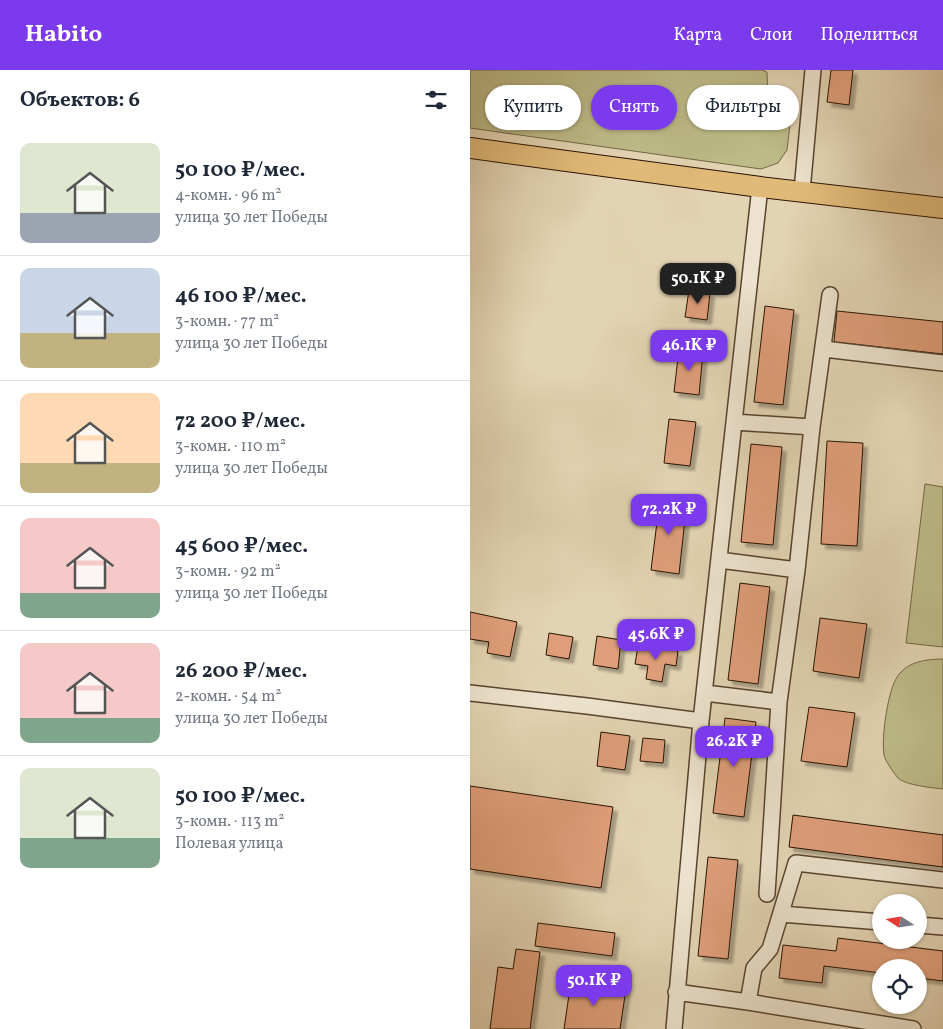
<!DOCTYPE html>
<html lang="ru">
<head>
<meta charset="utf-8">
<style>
	:root { --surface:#fff; --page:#f2f2f3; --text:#1f2937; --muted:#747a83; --line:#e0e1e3; --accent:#7c3aed }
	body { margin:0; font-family:Vollkorn,serif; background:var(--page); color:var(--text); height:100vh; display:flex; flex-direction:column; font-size:19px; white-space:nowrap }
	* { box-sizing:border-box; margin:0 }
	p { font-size:16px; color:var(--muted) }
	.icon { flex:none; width:28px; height:28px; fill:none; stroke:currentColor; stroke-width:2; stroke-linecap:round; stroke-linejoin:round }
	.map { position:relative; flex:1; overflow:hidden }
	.details { display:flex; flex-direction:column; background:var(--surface); width:470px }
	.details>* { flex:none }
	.hud { position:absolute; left:15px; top:15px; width:382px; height:45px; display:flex; gap:10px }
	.needle { width:32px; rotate:282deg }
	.buttons { position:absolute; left:402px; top:824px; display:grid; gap:10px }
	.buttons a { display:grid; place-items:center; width:55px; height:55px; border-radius:50%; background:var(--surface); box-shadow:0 1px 4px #0004; font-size:25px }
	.price { position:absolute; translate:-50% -42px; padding:0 11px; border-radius:10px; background:var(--accent); color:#fff; font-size:16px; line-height:32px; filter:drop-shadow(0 1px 2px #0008) }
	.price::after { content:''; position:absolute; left:50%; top:30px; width:15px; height:11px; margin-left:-8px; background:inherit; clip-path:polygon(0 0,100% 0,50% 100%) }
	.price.active { background:#222; color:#fff }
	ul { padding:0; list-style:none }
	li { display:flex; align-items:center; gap:15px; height:125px; padding:0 20px }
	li+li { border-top:1px solid var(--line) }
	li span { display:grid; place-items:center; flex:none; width:140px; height:100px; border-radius:10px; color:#555 }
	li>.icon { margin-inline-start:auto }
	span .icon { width:60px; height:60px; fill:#fffc; stroke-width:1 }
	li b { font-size:21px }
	h2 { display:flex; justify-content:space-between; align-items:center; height:60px; padding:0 20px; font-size:21px }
	.tag { padding:0 18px; border-radius:22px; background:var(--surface); box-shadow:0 1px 4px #0004; font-size:18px; line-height:45px }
	.tag.active { background:var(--accent); color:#fff }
	header { display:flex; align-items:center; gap:30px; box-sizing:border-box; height:70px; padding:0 25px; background:var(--accent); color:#fff }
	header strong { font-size:24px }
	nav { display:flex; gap:28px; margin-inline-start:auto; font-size:18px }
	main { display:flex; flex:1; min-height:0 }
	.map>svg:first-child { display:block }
	.green { fill:#bcba87; stroke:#726644 }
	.building { fill:#de9e79; stroke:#291301; filter:url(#shadow) }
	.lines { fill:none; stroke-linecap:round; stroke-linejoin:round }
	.minor-casing { stroke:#57432d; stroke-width:18 }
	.major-casing { stroke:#291301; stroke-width:22 }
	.minor { stroke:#ece2cd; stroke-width:15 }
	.major { stroke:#e1ba79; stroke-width:20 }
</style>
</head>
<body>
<header>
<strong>Habito</strong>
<nav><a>Карта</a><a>Слои</a><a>Поделиться</a></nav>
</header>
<main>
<section class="details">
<h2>Объектов: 6<svg class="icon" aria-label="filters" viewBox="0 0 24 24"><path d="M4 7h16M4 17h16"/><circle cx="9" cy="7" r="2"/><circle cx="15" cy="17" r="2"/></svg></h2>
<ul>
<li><span style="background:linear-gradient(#dfe7d0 70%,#9aa5b1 0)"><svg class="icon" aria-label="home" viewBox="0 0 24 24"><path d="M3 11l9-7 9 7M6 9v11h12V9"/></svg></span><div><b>50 100 ₽/мес.</b><p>4-комн. · 96 m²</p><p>улица 30 лет Победы</p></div></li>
<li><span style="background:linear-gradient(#c9d6e8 65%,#c2b280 0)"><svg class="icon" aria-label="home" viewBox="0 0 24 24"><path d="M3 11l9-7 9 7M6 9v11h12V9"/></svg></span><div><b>46 100 ₽/мес.</b><p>3-комн. · 77 m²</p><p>улица 30 лет Победы</p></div></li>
<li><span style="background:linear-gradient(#ffd9b3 70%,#c2b280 0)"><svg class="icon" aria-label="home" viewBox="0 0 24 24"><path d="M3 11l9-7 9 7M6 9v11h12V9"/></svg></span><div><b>72 200 ₽/мес.</b><p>3-комн. · 110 m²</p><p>улица 30 лет Победы</p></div></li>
<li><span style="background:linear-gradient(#f6c9c9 75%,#7fa58c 0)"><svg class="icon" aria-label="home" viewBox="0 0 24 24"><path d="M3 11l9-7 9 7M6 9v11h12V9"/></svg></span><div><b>45 600 ₽/мес.</b><p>3-комн. · 92 m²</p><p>улица 30 лет Победы</p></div></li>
<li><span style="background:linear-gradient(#f6c9c9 75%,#7fa58c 0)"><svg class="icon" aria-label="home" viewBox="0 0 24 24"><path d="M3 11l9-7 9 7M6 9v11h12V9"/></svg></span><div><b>26 200 ₽/мес.</b><p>2-комн. · 54 m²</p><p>улица 30 лет Победы</p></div></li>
<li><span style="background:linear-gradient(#dfe7d0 70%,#7fa58c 0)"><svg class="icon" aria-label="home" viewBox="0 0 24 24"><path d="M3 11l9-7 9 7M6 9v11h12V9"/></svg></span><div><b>50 100 ₽/мес.</b><p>3-комн. · 113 m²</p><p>Полевая улица</p></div></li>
</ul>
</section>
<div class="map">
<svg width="473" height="959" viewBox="0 0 473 959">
	<defs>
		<filter id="shadow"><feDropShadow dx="4.5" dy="4.5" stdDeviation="1" flood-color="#0004"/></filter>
	</defs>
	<rect width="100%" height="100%" fill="#e2d3b2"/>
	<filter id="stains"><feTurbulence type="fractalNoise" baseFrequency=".004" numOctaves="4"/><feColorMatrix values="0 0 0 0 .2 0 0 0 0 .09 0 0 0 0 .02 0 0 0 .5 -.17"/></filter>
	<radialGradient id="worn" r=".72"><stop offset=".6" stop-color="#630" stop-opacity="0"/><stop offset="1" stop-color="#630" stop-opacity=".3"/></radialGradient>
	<path class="green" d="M 0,0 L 292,0 L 297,2 L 298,33 L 322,38 L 317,80 L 308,93 L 291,99 L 0,58 Z
		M 455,414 L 473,417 L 473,577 L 436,573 Z
		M 469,589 L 473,589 L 473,719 C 463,718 435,715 428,708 C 424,703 415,691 414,685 C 411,668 418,615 430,603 C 441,591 455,590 469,589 Z"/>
	<path class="building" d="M 361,0 L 383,0 L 379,35 L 357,32 Z
		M 219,220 L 240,223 L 237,250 L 215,247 Z
		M 295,236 L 324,240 L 313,335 L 284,332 Z
		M 367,241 L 473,252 L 473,284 L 364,272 Z
		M 209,279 L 233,282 L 229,325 L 204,322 Z
		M 199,349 L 226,352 L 220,396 L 194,393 Z
		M 357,371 L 393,373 L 387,476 L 351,474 Z
		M 281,374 L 312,377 L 303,475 L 271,472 Z
		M 190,428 L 217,431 L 209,504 L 181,500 Z
		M 270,513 L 300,517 L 288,614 L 258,610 Z
		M 0,542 L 47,552 L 40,587 L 17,583 L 19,572 L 0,569 Z
		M 350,548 L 397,554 L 389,608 L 343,601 Z
		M 79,563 L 103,567 L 99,589 L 76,585 Z
		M 127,566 L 151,570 L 148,599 L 123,595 Z
		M 168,576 L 208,581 L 206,596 L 195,594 L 192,612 L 176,609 L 178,596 L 165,594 Z
		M 339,637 L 385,643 L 377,697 L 331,691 Z
		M 255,648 L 286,652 L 274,747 L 243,743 Z
		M 131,662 L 160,666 L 155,700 L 127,696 Z
		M 173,668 L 195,670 L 193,693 L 170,691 Z
		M 0,716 L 143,737 L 131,818 L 0,799 Z
		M 323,745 L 473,765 L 473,797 L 319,777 Z
		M 238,787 L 268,790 L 258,889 L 228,886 Z
		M 68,853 L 145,863 L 142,886 L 65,876 Z
		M 368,868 L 473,881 L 473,911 L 449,908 L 449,898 L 411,898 L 411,903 L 354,896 L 352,913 L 309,908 L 313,875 L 366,881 Z
		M 46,879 L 70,882 L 60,959 L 20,959 L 28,897 L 43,899 Z
		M 101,911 L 156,919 L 150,959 L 94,959 Z"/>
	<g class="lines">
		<defs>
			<path id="minor" d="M 332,121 L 343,0
				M 354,279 L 473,293
				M 264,352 L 342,357
				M 249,490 L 327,500
				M 0,623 L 117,636 L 231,651
				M 235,623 L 309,632
				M 297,824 L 309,632 L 327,500 L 342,357 L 360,225
				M 311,844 L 411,852
				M 449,855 L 473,857
				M 206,922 L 278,932 L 443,959
				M 278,932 L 284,898 L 300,879 L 326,793 L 473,810
				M 204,959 L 231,651 L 290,117"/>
			<path id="major" d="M 0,78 L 290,117 L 473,138"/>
		</defs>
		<use href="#minor" class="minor-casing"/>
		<use href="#major" class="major-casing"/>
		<use href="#minor" class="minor"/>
		<use href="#major" class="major"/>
	</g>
	<rect width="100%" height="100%" filter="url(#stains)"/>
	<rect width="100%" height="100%" fill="url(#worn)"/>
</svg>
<div class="buttons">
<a><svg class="needle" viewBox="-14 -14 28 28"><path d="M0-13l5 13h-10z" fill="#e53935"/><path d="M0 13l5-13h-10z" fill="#747a83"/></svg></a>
<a><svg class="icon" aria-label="locate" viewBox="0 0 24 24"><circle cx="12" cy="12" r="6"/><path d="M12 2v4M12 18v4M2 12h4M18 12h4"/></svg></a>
</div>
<b class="price active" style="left:228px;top:235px">50.1K ₽</b>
<b class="price" style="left:219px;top:302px">46.1K ₽</b>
<b class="price" style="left:199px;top:466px">72.2K ₽</b>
<b class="price" style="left:186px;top:591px">45.6K ₽</b>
<b class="price" style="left:264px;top:698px">26.2K ₽</b>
<b class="price" style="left:124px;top:937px">50.1K ₽</b>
<div class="hud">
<a class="tag">Купить</a>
<a class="tag active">Снять</a>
<a class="tag">Фильтры</a>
</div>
</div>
</main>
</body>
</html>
